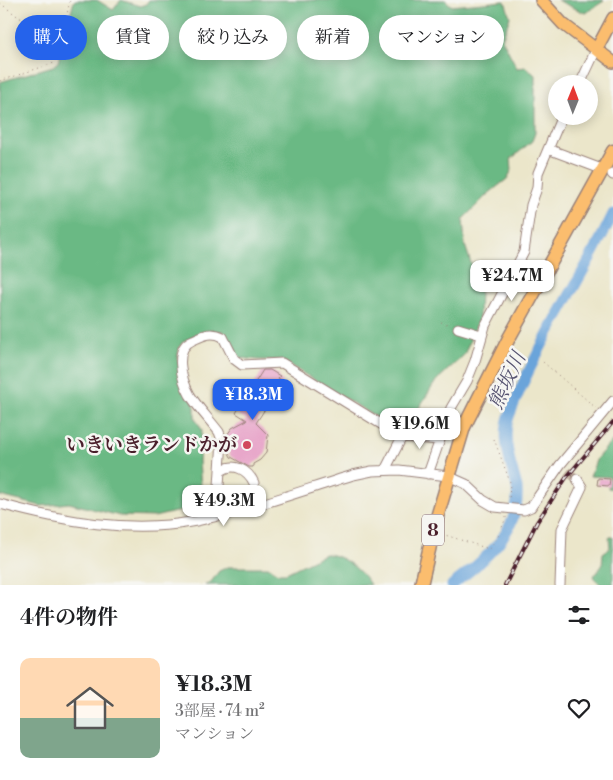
<!DOCTYPE html>
<html lang="ja">
<head>
<meta charset="utf-8">
<style>
	:root { --surface:#fff; --page:#f6f6f6; --text:#202124; --muted:#757577; --line:#e0e0e0; --accent:#2563eb }
	body { margin:0; font-family:"Libre Bodoni","Noto Serif JP",serif; background:var(--page); color:var(--text); height:100vh; display:flex; flex-direction:column; font-size:19px; white-space:nowrap }
	* { box-sizing:border-box; margin:0 }
	p { font-size:16px; color:var(--muted) }
	.icon { flex:none; width:28px; height:28px; fill:none; stroke:currentColor; stroke-width:2; stroke-linecap:round; stroke-linejoin:round }
	.map { position:relative; height:585px; overflow:hidden }
	.panel { display:flex; flex-direction:column; background:var(--surface); flex:1 }
	.panel>* { flex:none }
	.top-card { position:absolute; left:15px; top:15px; width:584px; height:45px; display:flex; gap:10px }
	.needle { width:32px; rotate:1deg }
	.fabs { position:absolute; left:548px; top:75px; display:grid; gap:10px }
	.fabs a { display:grid; place-items:center; width:50px; height:50px; border-radius:50%; background:var(--surface); box-shadow:0 2px 12px #0003; font-size:25px }
	.price { position:absolute; translate:-50% -42px; padding:0 11px; border-radius:10px; background:#fff; color:#222; font-size:16px; line-height:32px; filter:drop-shadow(0 1px 2px #0008) }
	.price::after { content:''; position:absolute; left:50%; top:30px; width:15px; height:11px; margin-left:-8px; background:inherit; clip-path:polygon(0 0,100% 0,50% 100%) }
	.price.active { background:var(--accent); color:#fff }
	ul { padding:0; list-style:none }
	li { display:flex; align-items:center; gap:15px; height:125px; padding:0 20px }
	li+li { border-top:1px solid var(--line) }
	li span { display:grid; place-items:center; flex:none; width:140px; height:100px; border-radius:10px; color:#555 }
	li>.icon { margin-inline-start:auto }
	span .icon { width:60px; height:60px; fill:#fffc; stroke-width:1 }
	li b { font-size:21px }
	h2 { display:flex; justify-content:space-between; align-items:center; height:60px; padding:0 20px; font-size:21px }
	.tag { padding:0 18px; border-radius:22px; background:var(--surface); box-shadow:0 2px 12px #0003; font-size:18px; line-height:45px }
	.tag.active { background:var(--accent); color:#fff }
	.map>svg:first-child { display:block }
	.forest { fill:#6ab984; stroke:#5a6c58 }
	.lines { fill:none; stroke-linecap:round; stroke-linejoin:round }
	.river { stroke:#6ba4da; stroke-width:11 }
	.building { fill:#e8a7ca }
	.minor-tunnel { stroke:#cbbeaa; stroke-width:9; stroke-dasharray:9 4.5; stroke-linecap:butt }
	.minor-casing { stroke:#9a827a; stroke-width:11 }
	.major-casing { stroke:#9a827a; stroke-width:14 }
	.highway-casing { stroke:#9a827a; stroke-width:15 }
	.path { stroke:#9a827a; stroke-width:1; stroke-dasharray:1 4; stroke-linecap:butt }
	.minor { stroke:#fff; stroke-width:9 }
	.major { stroke:#fbbd6e; stroke-width:11 }
	.highway { stroke:#fbbd6e; stroke-width:12 }
	.rail-casing { stroke:#4a1f2b; stroke-width:4 }
	.rail { stroke:#f6f6f2; stroke-width:2; stroke-dasharray:5.5; stroke-linecap:butt }
	.poi-dot { fill:#d1495b; stroke:#f6f6f2; stroke-width:2 }
	.labels { text-anchor:middle; dominant-baseline:central; stroke-width:5; stroke-linejoin:round; paint-order:stroke }
	.shield { fill:#f6f6f2; stroke:#7e6067; stroke-width:1 }
	.shield-label { font-size:18px; font-weight:bold; fill:#4a1f2b }
	.poi-label { font-size:19px; font-weight:bold; fill:#4a1f2b; stroke:#f6f6f2; text-anchor:end }
	.water-label { font-size:20px; font-style:italic; fill:#575471; stroke:#f6f6f2 }
</style>
</head>
<body>
<div class="map">
<svg width="613" height="585" viewBox="0 0 613 585">
	<rect width="100%" height="100%" fill="#f6f6f2"/>
	<filter id="ink" filterUnits="userSpaceOnUse"><feTurbulence type="fractalNoise" baseFrequency=".02" numOctaves="2"/><feDisplacementMap in="SourceGraphic" scale="10" xChannelSelector="R" yChannelSelector="G"/><feConvolveMatrix kernelMatrix="1 2 1 2 8 2 1 2 1" color-interpolation-filters="sRGB"/></filter>
	<filter id="wash" filterUnits="userSpaceOnUse"><feTurbulence type="fractalNoise" baseFrequency=".0096" numOctaves="4" result="noise"/><feDisplacementMap in="SourceGraphic" scale="20" xChannelSelector="R" yChannelSelector="G"/><feGaussianBlur stdDeviation="1.12" result="paint"/><feColorMatrix in="noise" values="0 0 0 0 0 0 0 0 0 0 0 0 0 0 0 0 0 1.4 0 .05"/><feComposite in="paint" operator="in"/></filter>
	<g filter="url(#wash)">
		<rect width="100%" height="100%" fill="#ebe6ca"/>
		<path class="forest" d="M 76,0 L 97,0 L 113,10 L 121,0 L 140,6 L 146,4 L 149,0 L 445,0 L 452,6 L 505,1 L 510,17 L 502,39 L 517,68 L 526,67 L 535,75 L 535,133 L 532,141 L 511,159 L 512,170 L 507,179 L 488,194 L 463,219 L 465,245 L 480,291 L 479,318 L 464,355 L 436,381 L 408,425 L 396,429 L 281,360 L 258,360 L 240,358 L 223,331 L 202,332 L 184,341 L 180,346 L 177,358 L 195,407 L 195,418 L 202,430 L 199,461 L 201,489 L 197,507 L 154,517 L 120,516 L 69,503 L 41,506 L 0,496 L 0,82 L 53,66 L 58,62 L 74,1 Z
			M 557,0 L 603,0 L 604,1 L 585,13 Z
			M 613,440 L 613,489 L 608,488 L 610,477 L 590,476 L 597,458 Z
			M 609,537 L 613,537 L 613,585 L 601,585 L 593,577 L 602,566 L 603,553 L 610,548 Z
			M 325,554 C 341,554 363,571 370,585 L 205,585 L 211,582 L 219,571 L 228,567 L 268,567 L 278,573 L 286,573 Z"/>
		<g class="lines">
			<path class="river" d="M 452,585 C 483,561 521,532 517,488 C 516,481 513,473 511,466 C 507,449 503,431 510,414 C 537,344 581,281 613,214"/>
		</g>
		<g id="blocks">
			<path class="building" d="M 263,370 L 270,370 L 280,376 L 278,378 L 283,381 L 256,423 L 268,435 L 266,453 L 260,460 L 253,464 L 253,467 L 249,467 L 231,457 L 228,451 L 227,435 L 232,428 L 247,420 L 236,413 Z
				M 598,478 L 610,479 L 609,486 L 597,485 Z"/>
		</g>
	</g>
	<g filter="url(#ink)">
		<use href="#blocks" fill-opacity="0" stroke="#9a827a" stroke-width="1"/>
		<g class="lines">
			<path class="minor-tunnel" d="M 567,471 L 577,479"/>
			<defs>
				<path id="minor" d="M 580,84 L 596,50
					M 548,149 L 604,170
					M 612,174 L 613,175
					M 458,328 L 481,335
					M 385,470 L 402,437
					M 220,472 C 233,461 248,470 254,483
					M 428,474 L 451,408 L 467,381 L 475,361 L 485,326 L 524,252 L 531,205 L 537,188 L 538,173 L 562,116
					M 0,504 C 62,521 131,534 196,521 C 249,510 301,491 353,475 L 372,471 L 399,470 L 448,476 L 466,484 L 483,500 L 495,507 L 524,510 L 531,507 L 560,465 L 613,401
					M 217,516 L 222,440 L 219,432 C 210,420 198,408 190,395 C 181,379 173,348 193,340 C 204,335 212,331 223,337 L 234,359 L 242,365 L 282,363 L 402,437 L 440,440
					M 560,585 L 562,529 L 582,487 L 577,479"/>
				<path id="major" d="M 541,0 L 563,24 L 613,62
					M 596,50 L 613,18"/>
				<path id="highway" d="M 421,585 L 435,524 L 464,427 L 509,338 L 613,151"/>
			</defs>
			<use href="#minor" class="minor-casing"/>
			<use href="#major" class="major-casing"/>
			<use href="#highway" class="highway-casing"/>
			<path class="path" d="M 0,3 L 20,18 L 63,26
				M 0,81 L 54,63 L 58,57 L 70,0
				M 441,322 L 450,325
				M 543,362 L 596,408
				M 494,439 L 510,482 L 509,501
				M 442,534 L 489,549 L 499,535 L 507,515"/>
			<use href="#minor" class="minor"/>
			<use href="#major" class="major"/>
			<use href="#highway" class="highway"/>
			<defs>
				<path id="rail" d="M 505,585 L 537,522 L 566,478 L 613,422"/>
			</defs>
			<use href="#rail" class="rail-casing"/>
			<use href="#rail" class="rail"/>
		</g>
	</g>
	<circle class="poi-dot" cx="247" cy="445" r="5"/>
	<g class="labels">
		<rect class="shield" x="422" y="514.5" width="22" height="31" rx="4"/>
		<g class="shield-label">
			<text x="433" y="530">8</text>
		</g>
		<g class="poi-label">
			<text x="237" y="445">いきいきランドかが</text>
		</g>
		<g class="water-label">
			<text transform="translate(508 381) rotate(-65)">熊坂川</text>
		</g>
	</g>
</svg>
<div class="fabs">
<a><svg class="needle" viewBox="-14 -14 28 28"><path d="M0-13l5 13h-10z" fill="#e53935"/><path d="M0 13l5-13h-10z" fill="#757577"/></svg></a>
</div>
<b class="price" style="left:512px;top:302px">¥24.7M</b>
<b class="price active" style="left:253px;top:421px">¥18.3M</b>
<b class="price" style="left:420px;top:450px">¥19.6M</b>
<b class="price" style="left:224px;top:527px">¥49.3M</b>
<div class="top-card">
<a class="tag active">購入</a>
<a class="tag">賃貸</a>
<a class="tag">絞り込み</a>
<a class="tag">新着</a>
<a class="tag">マンション</a>
</div>
</div>
<section class="panel">
<h2>4件の物件<svg class="icon" aria-label="filters" viewBox="0 0 24 24"><path d="M4 7h16M4 17h16"/><circle cx="9" cy="7" r="2"/><circle cx="15" cy="17" r="2"/></svg></h2>
<ul>
<li><span style="background:linear-gradient(#ffd9b3 60%,#7fa58c 0)"><svg class="icon" aria-label="home" viewBox="0 0 24 24"><path d="M3 11l9-7 9 7M6 9v11h12V9"/></svg></span><div><b>¥18.3M</b><p>3部屋 · 74 m²</p><p>マンション</p></div><svg class="icon" aria-label="heart" viewBox="0 0 24 24"><path d="M12 20l-8-8c-3-5 5-10 8-4 3-6 11-1 8 4z"/></svg></li>
</ul>
</section>
</body>
</html>
